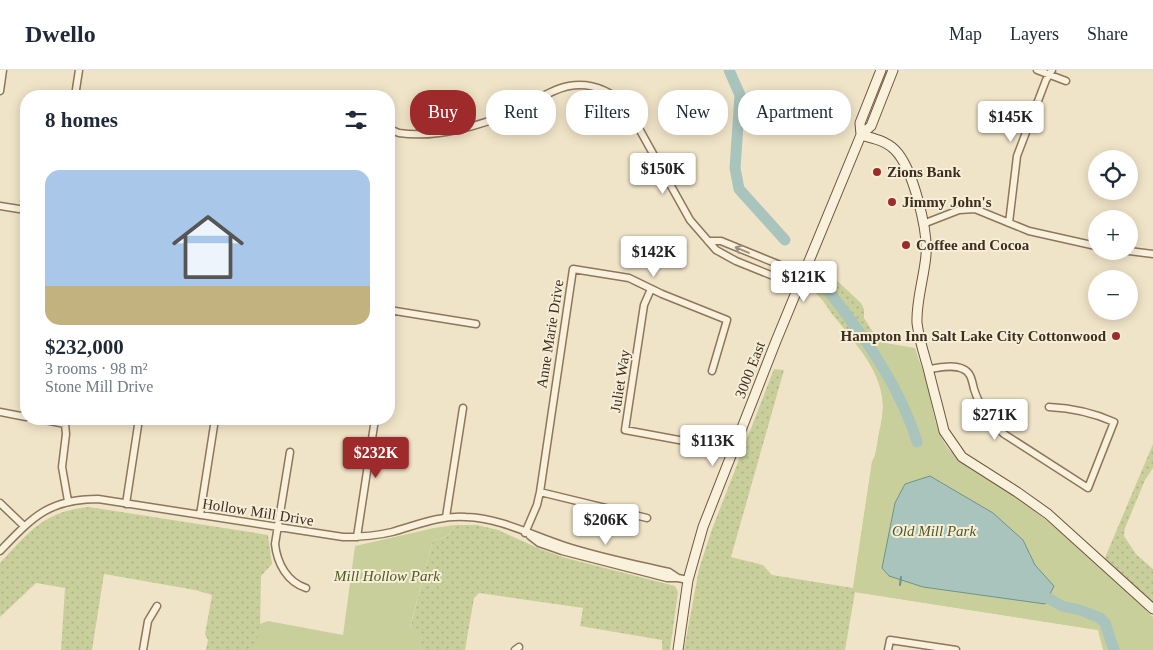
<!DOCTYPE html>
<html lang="en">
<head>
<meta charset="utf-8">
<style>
	:root { --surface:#fff; --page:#f6f6f7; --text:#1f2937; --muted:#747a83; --line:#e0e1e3; --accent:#9e2a2b }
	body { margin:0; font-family:"Times New Roman",serif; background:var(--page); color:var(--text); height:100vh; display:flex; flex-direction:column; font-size:19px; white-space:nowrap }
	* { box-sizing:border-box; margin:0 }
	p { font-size:16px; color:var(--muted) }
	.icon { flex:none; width:28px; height:28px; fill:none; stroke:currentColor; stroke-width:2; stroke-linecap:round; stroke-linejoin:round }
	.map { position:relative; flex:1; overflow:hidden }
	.drawer { position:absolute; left:20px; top:20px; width:375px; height:335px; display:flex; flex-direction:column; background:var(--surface); border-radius:20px; box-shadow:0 2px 12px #0003 }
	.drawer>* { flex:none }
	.top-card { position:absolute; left:410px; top:20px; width:475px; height:45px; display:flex; gap:10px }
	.tools { position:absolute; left:1088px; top:80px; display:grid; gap:10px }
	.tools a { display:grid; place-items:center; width:50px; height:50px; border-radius:50%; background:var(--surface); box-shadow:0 2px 12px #0003; font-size:25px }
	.price { position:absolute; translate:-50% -42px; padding:0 11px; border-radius:5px; background:#fff; color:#222; font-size:16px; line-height:32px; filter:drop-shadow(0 1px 2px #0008) }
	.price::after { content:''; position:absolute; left:50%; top:30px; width:15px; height:11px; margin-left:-8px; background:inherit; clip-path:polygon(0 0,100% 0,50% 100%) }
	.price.active { background:var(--accent); color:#fff }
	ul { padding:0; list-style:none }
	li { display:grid; align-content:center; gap:10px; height:265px; padding:0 25px }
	li span { display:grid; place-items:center; height:155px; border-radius:15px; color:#555 }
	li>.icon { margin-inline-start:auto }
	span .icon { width:90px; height:90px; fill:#fffc; stroke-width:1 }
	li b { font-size:21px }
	h2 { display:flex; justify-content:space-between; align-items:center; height:60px; padding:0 25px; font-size:21px }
	.chip { padding:0 18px; border-radius:20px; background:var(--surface); box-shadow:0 2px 12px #0003; font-size:18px; line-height:45px }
	.chip.active { background:var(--accent); color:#fff }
	header { display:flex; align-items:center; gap:30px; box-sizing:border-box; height:70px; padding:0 25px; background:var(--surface); border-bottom:1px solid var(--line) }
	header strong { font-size:24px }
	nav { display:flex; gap:28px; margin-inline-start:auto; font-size:18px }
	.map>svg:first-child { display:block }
	.grass { fill:url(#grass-dots) }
	.park { fill:#c9cf9b }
	.water { fill:#a9c4bc; stroke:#6f938a }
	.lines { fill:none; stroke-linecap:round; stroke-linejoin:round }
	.stream { stroke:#6f938a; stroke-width:2 }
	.river { stroke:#a9c4bc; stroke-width:11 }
	.street-casing { stroke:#8d765c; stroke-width:9 }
	.secondary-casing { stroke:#6f573f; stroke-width:11 }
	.street { stroke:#faf1dc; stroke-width:6 }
	.secondary { stroke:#faf1dc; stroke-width:9 }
	.oneway { stroke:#9c907e }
	.poi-dot { fill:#9e2a2b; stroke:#f7eed8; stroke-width:2 }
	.labels { text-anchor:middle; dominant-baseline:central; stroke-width:4; stroke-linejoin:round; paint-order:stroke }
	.poi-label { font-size:15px; font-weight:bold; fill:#3d2e20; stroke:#f7eed8; text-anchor:start }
	.street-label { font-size:15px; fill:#3d2e20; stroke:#f7eed8 }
	.park-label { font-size:15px; font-style:italic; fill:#4d5a26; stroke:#f7eed8 }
</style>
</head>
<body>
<header>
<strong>Dwello</strong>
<nav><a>Map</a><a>Layers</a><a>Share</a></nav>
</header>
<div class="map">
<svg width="1153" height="580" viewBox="0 0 1153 580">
	<defs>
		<pattern id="grass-dots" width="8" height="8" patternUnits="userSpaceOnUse" patternTransform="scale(1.25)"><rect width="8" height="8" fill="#c9cf9b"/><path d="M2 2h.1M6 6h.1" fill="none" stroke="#aeb285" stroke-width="1.8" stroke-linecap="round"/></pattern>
	</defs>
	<rect width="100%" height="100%" fill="#f0e4c8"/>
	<path class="grass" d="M 822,200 L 831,205 L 861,233 L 864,239 L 864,248 L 885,281 L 932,371 L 1091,530 L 1103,580 L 1098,560 L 855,522 L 845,580 L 684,580 L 699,499 L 711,462 L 774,299 L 784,300 L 731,487 L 763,495 L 772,505 L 853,518 L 872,392 C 877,383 877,372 879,362 C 881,354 883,344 883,335 C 882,301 857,274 836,249 C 828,240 824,229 814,222 C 815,215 814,206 822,200 Z
		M 1153,374 L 1153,398 L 1145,410 L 1125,458 L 1124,466 L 1136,484 L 1153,499 L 1153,534 L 1104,490 Z
		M 89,437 L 268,465 L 272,494 L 261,506 L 260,562 L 255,580 L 206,580 L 208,570 L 205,564 L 212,525 L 195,520 L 104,504 L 92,580 L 61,580 L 65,518 L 36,513 L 0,547 L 0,493 C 29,462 44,441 89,437 Z
		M 455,455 L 477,455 L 498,460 L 540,479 L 566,488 L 675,516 L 678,522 L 670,580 L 662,580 L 662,570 L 580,556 L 583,538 L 479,523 L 474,528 L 465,580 L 419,580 L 422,564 L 410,558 L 433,470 C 445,469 450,466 455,455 Z"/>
	<path class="park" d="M 850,267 L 915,278 C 918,289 923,299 926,310 C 932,332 934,360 948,378 C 966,401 994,410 1016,427 C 1065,463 1110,504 1153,547 L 1153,580 L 1103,580 L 1098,560 L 855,522 L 855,519 L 853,519 L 872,392 L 875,386 C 878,370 883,352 883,336 C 882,309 867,287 850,267 Z
		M 455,455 C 450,466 444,469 433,470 L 410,557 L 422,564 L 419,580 L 255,580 L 260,554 L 268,551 L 343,565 L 355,476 L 434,458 Z"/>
	<path class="water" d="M 930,406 L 993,443 L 1023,470 L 1035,495 L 1054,516 L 1045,534 L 923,517 L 889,506 L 882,498 L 895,433 L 905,414 Z"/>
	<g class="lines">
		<path class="stream" d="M 900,515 L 901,507"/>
		<path class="river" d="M 729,0 L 740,25 L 735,98 L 739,119 L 785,170
			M 817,206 C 857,257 898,310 917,372
			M 1035,521 L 1062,536 L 1080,540 L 1100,548 L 1105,553 L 1114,580"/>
		<defs>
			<path id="street" d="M 1037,0 L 1066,11
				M 0,21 L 3,0
				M 75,26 L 79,0
				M 389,59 C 392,60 396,62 399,63 C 438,69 487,54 521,38 C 536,30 553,19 569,16 C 593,12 611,21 627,37 L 690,150 L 716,180 L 736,191 L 788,212 L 802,209
				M 0,136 L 19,139
				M 1009,153 L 1017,86 L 1046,10 L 1052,0
				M 923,154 L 959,140 L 975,139 L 1029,161 L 1096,176
				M 708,171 L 721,171 L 790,199 L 802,209
				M 1129,181 L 1153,184
				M 651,219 L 644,235 L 625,360 L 733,380
				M 389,240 L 476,254
				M 389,256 L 391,241
				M 928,299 C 939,298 953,294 963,299 C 971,302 972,311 974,319 C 980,338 989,351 1004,364 L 1088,418 L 1114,352 C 1094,343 1071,338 1049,337
				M 0,342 L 26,347
				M 40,349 L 65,354 L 66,364 L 62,397 L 68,431
				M 290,382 L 275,474 C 277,493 287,512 306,518
				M 540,422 L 647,448
				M 0,433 L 24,456
				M 126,434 L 139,349
				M 200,445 L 215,349
				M 446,447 L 463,338
				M 525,463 L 537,435 L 540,422 L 573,199 L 629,208 L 662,224 L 727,250 L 712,301
				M 530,466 L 539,473 L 562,481 L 667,508 L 678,508 L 688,510
				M 357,467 L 375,349
				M 0,481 C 32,448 48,429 98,429 L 343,467 C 359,467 376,466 392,462 C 417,455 440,445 466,447 C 501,448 533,466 565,476 C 599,487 634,494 669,502 L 678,508
				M 143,580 L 148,551 L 157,536
				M 515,580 L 519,577
				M 888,580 L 890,570 L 956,580"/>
			<path id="secondary" d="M 861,65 C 873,68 886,71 895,80 C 913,98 928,160 926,185 C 924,208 916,231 917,253 C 919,269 924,284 928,298 C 933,319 939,340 944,361 L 962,387 L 1017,422 L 1048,444 L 1153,539
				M 861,65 L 871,56 L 893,0
				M 678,580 L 688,510 L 703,457 L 776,271 L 861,65 L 860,53 L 881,0"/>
		</defs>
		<use href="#street" class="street-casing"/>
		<use href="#secondary" class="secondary-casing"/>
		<use href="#street" class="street"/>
		<use href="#secondary" class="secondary"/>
	</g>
	<defs><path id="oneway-shaft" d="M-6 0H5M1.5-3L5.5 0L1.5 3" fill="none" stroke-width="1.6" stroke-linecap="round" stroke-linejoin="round" transform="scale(1.25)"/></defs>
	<use class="oneway" href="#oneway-shaft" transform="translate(742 180) rotate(-157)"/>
	<g class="poi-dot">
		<circle cx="877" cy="102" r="5"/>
		<circle cx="892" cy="132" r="5"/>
		<circle cx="906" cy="175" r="5"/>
		<circle cx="1116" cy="266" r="5"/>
	</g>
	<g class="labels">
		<g class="poi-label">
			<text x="887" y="102">Zions Bank</text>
			<text x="902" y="132">Jimmy John's</text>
			<text x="916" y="175">Coffee and Cocoa</text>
			<text x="1106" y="266" text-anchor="end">Hampton Inn Salt Lake City Cottonwood</text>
		</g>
		<g class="street-label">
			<text transform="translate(550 264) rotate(-81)">Anne Marie Drive</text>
			<text transform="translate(750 300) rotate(-69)">3000 East</text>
			<text transform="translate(620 311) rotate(-81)">Juliet Way</text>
			<text transform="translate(258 442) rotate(9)">Hollow Mill Drive</text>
		</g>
		<g class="park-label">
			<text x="934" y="461">Old Mill Park</text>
			<text x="387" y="506">Mill Hollow Park</text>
		</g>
	</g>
</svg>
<div class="tools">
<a><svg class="icon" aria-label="locate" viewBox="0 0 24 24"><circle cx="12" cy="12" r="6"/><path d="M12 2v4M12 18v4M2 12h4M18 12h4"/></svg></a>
<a>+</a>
<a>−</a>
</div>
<b class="price" style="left:1011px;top:73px">$145K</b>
<b class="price" style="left:663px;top:125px">$150K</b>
<b class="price" style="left:654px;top:208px">$142K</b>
<b class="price" style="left:804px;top:233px">$121K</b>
<b class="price" style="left:995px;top:371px">$271K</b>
<b class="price" style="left:713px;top:397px">$113K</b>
<b class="price active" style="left:376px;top:409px">$232K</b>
<b class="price" style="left:606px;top:476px">$206K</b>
<div class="top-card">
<a class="chip active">Buy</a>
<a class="chip">Rent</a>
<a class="chip">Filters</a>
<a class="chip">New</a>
<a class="chip">Apartment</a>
</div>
<section class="drawer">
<h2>8 homes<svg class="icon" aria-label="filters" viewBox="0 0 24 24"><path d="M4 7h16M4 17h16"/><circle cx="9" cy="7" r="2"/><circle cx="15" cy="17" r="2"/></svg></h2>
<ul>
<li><span style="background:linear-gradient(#a9c7e8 75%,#c2b280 0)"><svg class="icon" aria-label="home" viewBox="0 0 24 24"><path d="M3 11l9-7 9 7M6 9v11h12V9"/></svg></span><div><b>$232,000</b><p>3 rooms · 98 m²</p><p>Stone Mill Drive</p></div></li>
</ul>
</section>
</div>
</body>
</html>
